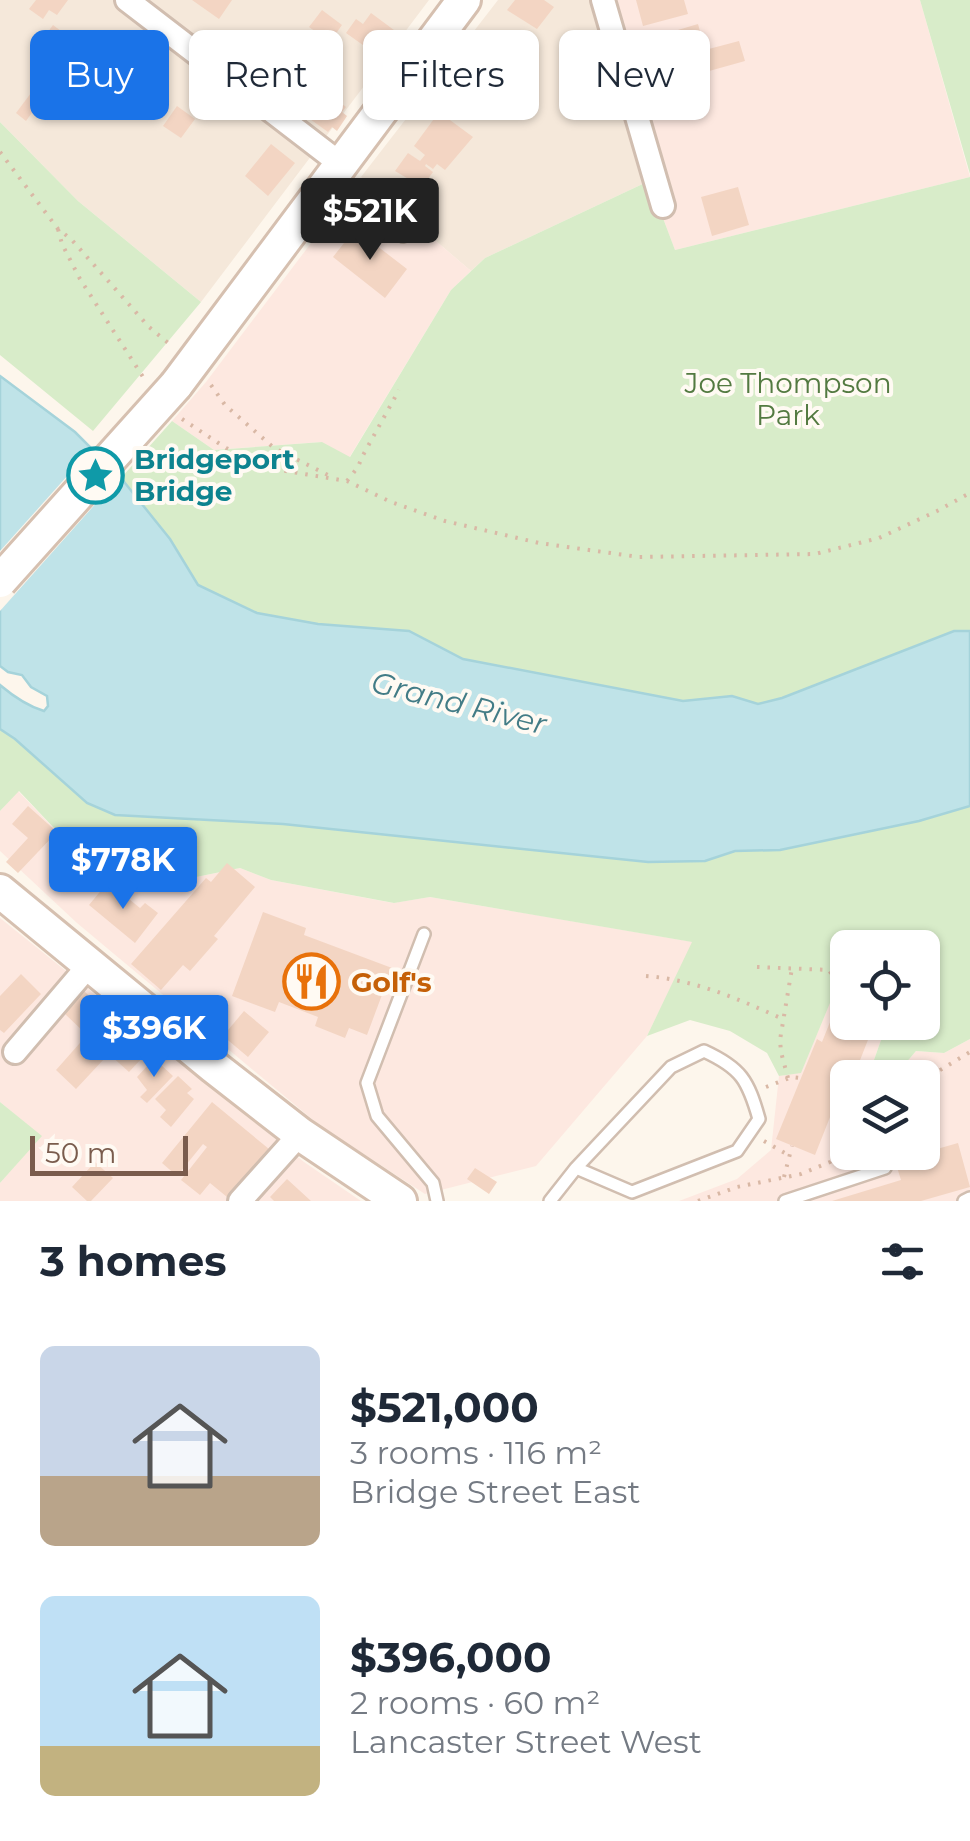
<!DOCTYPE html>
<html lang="en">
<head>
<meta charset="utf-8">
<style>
	:root { --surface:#fff; --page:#f2f2f3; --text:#1f2937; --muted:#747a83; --accent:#1a73e8 }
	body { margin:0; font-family:Montserrat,sans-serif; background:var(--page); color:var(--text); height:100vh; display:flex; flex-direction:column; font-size:38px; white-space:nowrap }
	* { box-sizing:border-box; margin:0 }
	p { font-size:32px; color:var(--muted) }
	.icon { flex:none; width:55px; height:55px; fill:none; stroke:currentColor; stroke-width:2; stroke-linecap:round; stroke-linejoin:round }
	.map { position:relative; height:1201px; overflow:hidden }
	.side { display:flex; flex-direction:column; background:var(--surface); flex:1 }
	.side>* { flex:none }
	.guide { position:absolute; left:30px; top:30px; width:910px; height:90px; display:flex; gap:20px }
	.fabs { position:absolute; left:830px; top:930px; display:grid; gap:20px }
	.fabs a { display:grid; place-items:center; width:110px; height:110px; border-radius:15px; background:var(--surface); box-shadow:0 2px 8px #0004; font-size:50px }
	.scale { position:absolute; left:30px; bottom:25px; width:158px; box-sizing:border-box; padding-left:10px; border:5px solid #7a5c4d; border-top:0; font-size:28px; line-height:35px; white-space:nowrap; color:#7a5c4d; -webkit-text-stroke:8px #fffaf3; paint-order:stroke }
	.price { position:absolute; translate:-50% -85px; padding:0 22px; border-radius:10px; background:var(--accent); color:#fff; font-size:32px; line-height:65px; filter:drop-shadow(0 2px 5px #0008) }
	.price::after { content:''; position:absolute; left:50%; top:60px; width:30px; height:22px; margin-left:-15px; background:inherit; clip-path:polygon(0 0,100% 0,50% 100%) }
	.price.selected { background:#222; color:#fff }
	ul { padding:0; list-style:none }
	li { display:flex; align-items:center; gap:30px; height:250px; padding:0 40px }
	li span { display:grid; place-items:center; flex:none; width:280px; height:200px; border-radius:15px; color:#555 }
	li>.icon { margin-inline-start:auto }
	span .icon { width:120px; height:120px; fill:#fffc; stroke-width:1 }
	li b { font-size:42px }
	h2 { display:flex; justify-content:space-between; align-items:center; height:120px; padding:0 40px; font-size:42px }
	.pill { padding:0 35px; border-radius:15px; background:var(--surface); box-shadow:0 2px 8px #0004; font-size:35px; line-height:90px }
	.pill.selected { background:var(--accent); color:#fff }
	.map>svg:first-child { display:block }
	.residential { fill:#f5e8da }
	.commercial { fill:#fde8e0 }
	.green { fill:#d8ecc9 }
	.water { fill:#bfe3e8; stroke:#a5d3da; stroke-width:2.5 }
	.pier { fill:#fdf6ec }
	.building { fill:#f3d5c3 }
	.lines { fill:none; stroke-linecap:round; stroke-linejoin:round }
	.service-casing { stroke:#d1beb0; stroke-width:16 }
	.minor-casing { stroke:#d1beb0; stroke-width:28 }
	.secondary-casing { stroke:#d6c0b0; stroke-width:38 }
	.path { stroke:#d9b8a5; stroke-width:4; stroke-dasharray:2.5 8; stroke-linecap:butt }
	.service { stroke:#fff; stroke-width:11 }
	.minor { stroke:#fff; stroke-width:22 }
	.secondary { stroke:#fff; stroke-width:32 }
	.secondary-bridge-casing { stroke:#d6c0b0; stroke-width:38; stroke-linecap:butt }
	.secondary-bridge { stroke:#fff; stroke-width:32 }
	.labels { text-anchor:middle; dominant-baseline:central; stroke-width:8; stroke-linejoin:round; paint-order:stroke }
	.park-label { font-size:28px; fill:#537a41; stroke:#fffaf3 }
	.culture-label { font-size:28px; font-weight:bold; fill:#0d838f; stroke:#fffaf3; text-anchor:start }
	.food-label { font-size:28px; font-weight:bold; fill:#c56008; stroke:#fffaf3; text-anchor:start }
	.water-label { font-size:30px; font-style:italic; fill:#437c86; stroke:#fffaf3 }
</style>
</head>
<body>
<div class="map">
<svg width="970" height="1201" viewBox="0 0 970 1201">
	<rect width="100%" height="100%" fill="#fdf6ec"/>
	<path class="residential" d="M 0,0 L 429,0 L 201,302 L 78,201 L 0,122 Z
		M 498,0 L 594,0 L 649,181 L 485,258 L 471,271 L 361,177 Z"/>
	<path class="commercial" d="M 594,0 L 920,0 L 970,177 L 675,250 L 649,181 Z
		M 361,177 L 471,271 L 451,290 L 349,458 L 321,442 L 214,450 L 172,421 L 206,382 Z
		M 18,791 L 71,846 L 167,883 L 240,868 L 271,880 L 393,903 L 430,897 L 693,942 L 647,1036 L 536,1166 L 425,1194 L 319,1125 L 77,923 L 0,851 L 0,811 Z
		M 0,918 L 304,1162 L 361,1201 L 0,1201 L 0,1183 L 41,1136 L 0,1102 Z
		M 847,962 L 848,1022 L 887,1023 L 868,1077 L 848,1078 L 848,1152 L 922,1152 L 922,1078 L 894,1077 L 916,1051 L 944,1053 L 970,1039 L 970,1201 L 679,1201 L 737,1179 L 771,1150 L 779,1076 L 801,1072 Z"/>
	<path class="green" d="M 920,0 L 970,0 L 970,174 Z
		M 0,122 L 78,201 L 201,302 L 93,431 L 0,355 Z
		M 970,177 L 970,631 L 953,631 L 782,698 L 758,704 L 732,696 L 683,701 L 463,659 L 409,631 L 318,624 L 257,613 L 198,585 L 170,539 L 121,478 L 172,421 L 214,450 L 322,442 L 350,457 L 451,290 L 485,258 L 649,181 L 675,250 Z
		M 0,729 L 115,815 L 283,824 L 648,862 L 705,861 L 735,851 L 780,850 L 919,821 L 970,806 L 970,1039 L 944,1053 L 916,1051 L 894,1077 L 868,1077 L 887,1023 L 922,1022 L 922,948 L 848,948 L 847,962 L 801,1073 L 779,1076 L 767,1053 L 730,1031 L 690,1020 L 647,1036 L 692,942 L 430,897 L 394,903 L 271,880 L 240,868 L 167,883 L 122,881 L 71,846 L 19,791 L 0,811 Z
		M 0,1102 L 42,1136 L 0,1183 Z"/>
	<path class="water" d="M 0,376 L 75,432 L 121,478 L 170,539 L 198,585 L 257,613 L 318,624 L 409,631 L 463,659 L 683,701 L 732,696 L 758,704 L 782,698 L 954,631 L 970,631 L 970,806 L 919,821 L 780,850 L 735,851 L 705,861 L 648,862 L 283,824 L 115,815 L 87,803 L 15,739 L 0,729 L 0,685 C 13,696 27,706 44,711 L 48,706 L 47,696 L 31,687 L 22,675 L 8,672 L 0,666 Z"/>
	<path class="pier" d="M 95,445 L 123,473 L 0,611 L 0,551 Z"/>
	<path class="building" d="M 36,0 L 68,0 L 57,15 L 49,10 L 43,19 L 29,9 Z
		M 192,0 L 232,0 L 219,19 Z
		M 515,0 L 544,0 L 554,7 L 537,29 L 507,10 Z
		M 636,0 L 684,0 L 688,14 L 643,26 Z
		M 322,10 L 342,25 L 330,42 L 309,27 Z
		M 371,13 L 398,33 L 387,48 L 383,46 L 377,55 L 346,33 L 356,19 L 363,24 Z
		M 698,24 L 705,50 L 739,41 L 745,61 L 702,73 L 705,86 L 669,96 L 651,38 Z
		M 53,25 L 65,34 L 51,53 L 39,44 Z
		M 470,30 L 516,63 L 504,81 L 495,75 L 491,80 L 494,82 L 488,90 L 475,81 L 470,88 L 457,79 L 466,67 L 452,57 Z
		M 301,37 L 317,50 L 302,71 L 285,59 Z
		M 318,86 L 346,107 L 342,112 L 347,116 L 337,131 L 332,127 L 328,132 L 303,114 L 309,106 L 306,104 Z
		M 31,93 L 41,100 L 26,121 L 16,113 Z
		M 177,106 L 195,119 L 181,138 L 163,126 Z
		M 439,112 L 473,137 L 445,170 L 437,164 L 433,169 L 426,164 L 425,166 L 433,172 L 422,187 L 395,171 L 408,153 L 420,161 L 425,155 L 414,146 Z
		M 271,144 L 295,163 L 268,196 L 245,176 Z
		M 738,187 L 749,225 L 712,236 L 701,197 Z
		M 355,229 L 407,269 L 385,298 L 333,257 Z
		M 28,806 L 57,832 L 18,873 L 6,862 L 28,838 L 12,824 Z
		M 227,863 L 255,887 L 214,936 L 218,939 L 190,971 L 183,965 L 161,990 L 131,964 L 206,878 L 211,882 Z
		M 108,882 L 140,908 L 145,903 L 158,913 L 135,943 L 89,905 Z
		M 263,912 L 306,928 L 304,935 L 392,968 L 367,1035 L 349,1028 L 345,1038 L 315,1026 L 318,1017 L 279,1002 L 275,1012 L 232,996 Z
		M 21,974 L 41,994 L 4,1033 L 0,1030 L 0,996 Z
		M 847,980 L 848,1022 L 875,1022 L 853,1078 L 848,1078 L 848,1091 L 842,1104 L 836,1102 L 815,1155 L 776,1139 L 817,1039 L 822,1042 Z
		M 84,991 L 109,1014 L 99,1025 L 119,1043 L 76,1089 L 56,1070 L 87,1035 L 64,1013 Z
		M 244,1011 L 269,1032 L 248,1057 L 223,1036 Z
		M 127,1036 L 139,1047 L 135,1051 L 142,1058 L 129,1072 L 110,1055 Z
		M 150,1063 L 156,1068 L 160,1064 L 173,1076 L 147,1103 L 140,1097 L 147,1090 L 137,1077 Z
		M 178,1076 L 192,1089 L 187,1093 L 194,1099 L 171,1127 L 160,1117 L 166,1110 L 155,1099 Z
		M 212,1102 L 269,1149 L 227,1197 L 210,1183 L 200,1195 L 181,1180 L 207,1147 L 203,1144 L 177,1176 L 162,1163 Z
		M 958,1143 L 970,1187 L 921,1201 L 832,1201 L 901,1180 L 895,1161 Z
		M 95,1162 L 113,1178 L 91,1201 L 87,1201 L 72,1187 Z
		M 475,1168 L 497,1182 L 489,1194 L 467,1179 Z
		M 287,1179 L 311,1201 L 274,1201 L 270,1197 Z"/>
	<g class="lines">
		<defs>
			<path id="service" d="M 332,185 L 403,236
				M 424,934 L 367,1083 L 377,1116 L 433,1183 L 437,1201
				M 550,1201 L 576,1168 L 671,1067 L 704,1051 C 741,1068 748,1080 759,1119 L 737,1151 L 632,1192 L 576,1168
				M 785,1201 L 885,1168
				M 964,1201 L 970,1198"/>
			<path id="minor" d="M 127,0 L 342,165
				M 603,0 L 663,206
				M 15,1052 L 90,964
				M 240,1201 L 300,1134"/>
			<path id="secondary" d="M 176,385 L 464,0
				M 0,891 L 214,1067 L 300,1134 L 400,1201"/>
		</defs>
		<use href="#service" class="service-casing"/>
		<use href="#minor" class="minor-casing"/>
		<use href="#secondary" class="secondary-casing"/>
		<path class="path" d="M 0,152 L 58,229 L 71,239 L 149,327 L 173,347
			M 58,229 L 62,244 L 80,279 L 145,380
			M 211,385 L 225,405 L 274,448 L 328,475
			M 182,419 L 226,448 L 256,461 L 286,471 L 347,481 L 391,502 L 445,521 L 539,543 L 639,557 L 815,554 L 879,538 L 937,511 L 970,493
			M 347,481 L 358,467 L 362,457 L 399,390
			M 757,967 L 829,970 L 836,981 L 845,986
			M 646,976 C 696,980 738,999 783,1019
			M 788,1078 L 781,1052 L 780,1040 L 792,968
			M 922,1081 L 970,1052
			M 766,1087 L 792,1077 L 801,1078
			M 764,1141 L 790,1156
			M 784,1177 L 792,1146
			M 698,1201 L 737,1187 L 801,1174 L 830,1162 L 848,1145"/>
		<use href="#service" class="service"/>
		<use href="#minor" class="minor"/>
		<use href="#secondary" class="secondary"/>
		<defs>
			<path id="secondary-bridge" d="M 0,581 L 176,385"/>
		</defs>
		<use href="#secondary-bridge" class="secondary-bridge-casing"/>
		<use href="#secondary-bridge" class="secondary-bridge"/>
	</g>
	<defs>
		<symbol id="sight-ring" viewBox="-11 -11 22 22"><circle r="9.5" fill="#fffaf3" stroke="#0f9aa8" stroke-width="1.5"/><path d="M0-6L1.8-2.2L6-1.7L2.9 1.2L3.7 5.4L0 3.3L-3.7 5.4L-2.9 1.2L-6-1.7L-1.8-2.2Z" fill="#0f9aa8"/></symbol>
		<symbol id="restaurant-ring" viewBox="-11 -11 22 22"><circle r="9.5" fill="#fffaf3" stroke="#e8710a" stroke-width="1.5"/><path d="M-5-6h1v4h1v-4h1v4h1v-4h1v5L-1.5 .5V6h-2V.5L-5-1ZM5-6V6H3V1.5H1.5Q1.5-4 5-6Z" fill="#e8710a"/></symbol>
	</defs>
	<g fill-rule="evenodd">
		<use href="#sight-ring" x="64" y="444" width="63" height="63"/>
		<use href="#restaurant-ring" x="280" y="950" width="63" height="63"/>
	</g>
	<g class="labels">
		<g class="park-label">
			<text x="788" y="383">Joe Thompson<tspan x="788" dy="32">Park</tspan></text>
		</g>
		<g class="culture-label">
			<text x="134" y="459">Bridgeport<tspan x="134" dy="32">Bridge</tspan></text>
		</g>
		<g class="food-label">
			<text x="351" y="982">Golf's</text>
		</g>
		<g class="water-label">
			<text transform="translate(459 703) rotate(14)">Grand River</text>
		</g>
	</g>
</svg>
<div class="fabs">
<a><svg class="icon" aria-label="locate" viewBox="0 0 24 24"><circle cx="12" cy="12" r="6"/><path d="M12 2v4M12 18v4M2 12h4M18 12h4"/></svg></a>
<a><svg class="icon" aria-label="layers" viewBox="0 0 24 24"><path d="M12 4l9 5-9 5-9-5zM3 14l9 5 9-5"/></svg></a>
</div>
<div class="scale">50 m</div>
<b class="price selected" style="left:370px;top:263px">$521K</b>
<b class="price" style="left:123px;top:912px">$778K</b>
<b class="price" style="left:154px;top:1080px">$396K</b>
<div class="guide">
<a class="pill selected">Buy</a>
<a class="pill">Rent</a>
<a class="pill">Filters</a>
<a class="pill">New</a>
</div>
</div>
<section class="side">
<h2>3 homes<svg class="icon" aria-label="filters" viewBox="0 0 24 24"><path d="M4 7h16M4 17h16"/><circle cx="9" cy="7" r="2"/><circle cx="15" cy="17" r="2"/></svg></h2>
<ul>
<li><span style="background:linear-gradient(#c9d6e8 65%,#b9a48a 0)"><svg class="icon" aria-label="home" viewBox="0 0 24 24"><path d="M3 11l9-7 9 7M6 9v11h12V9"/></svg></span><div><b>$521,000</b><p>3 rooms · 116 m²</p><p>Bridge Street East</p></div></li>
<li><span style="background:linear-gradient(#bfe0f5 75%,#c2b280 0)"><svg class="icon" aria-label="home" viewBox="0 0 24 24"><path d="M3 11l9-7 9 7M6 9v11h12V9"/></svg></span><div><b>$396,000</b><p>2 rooms · 60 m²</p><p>Lancaster Street West</p></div></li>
</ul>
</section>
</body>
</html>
